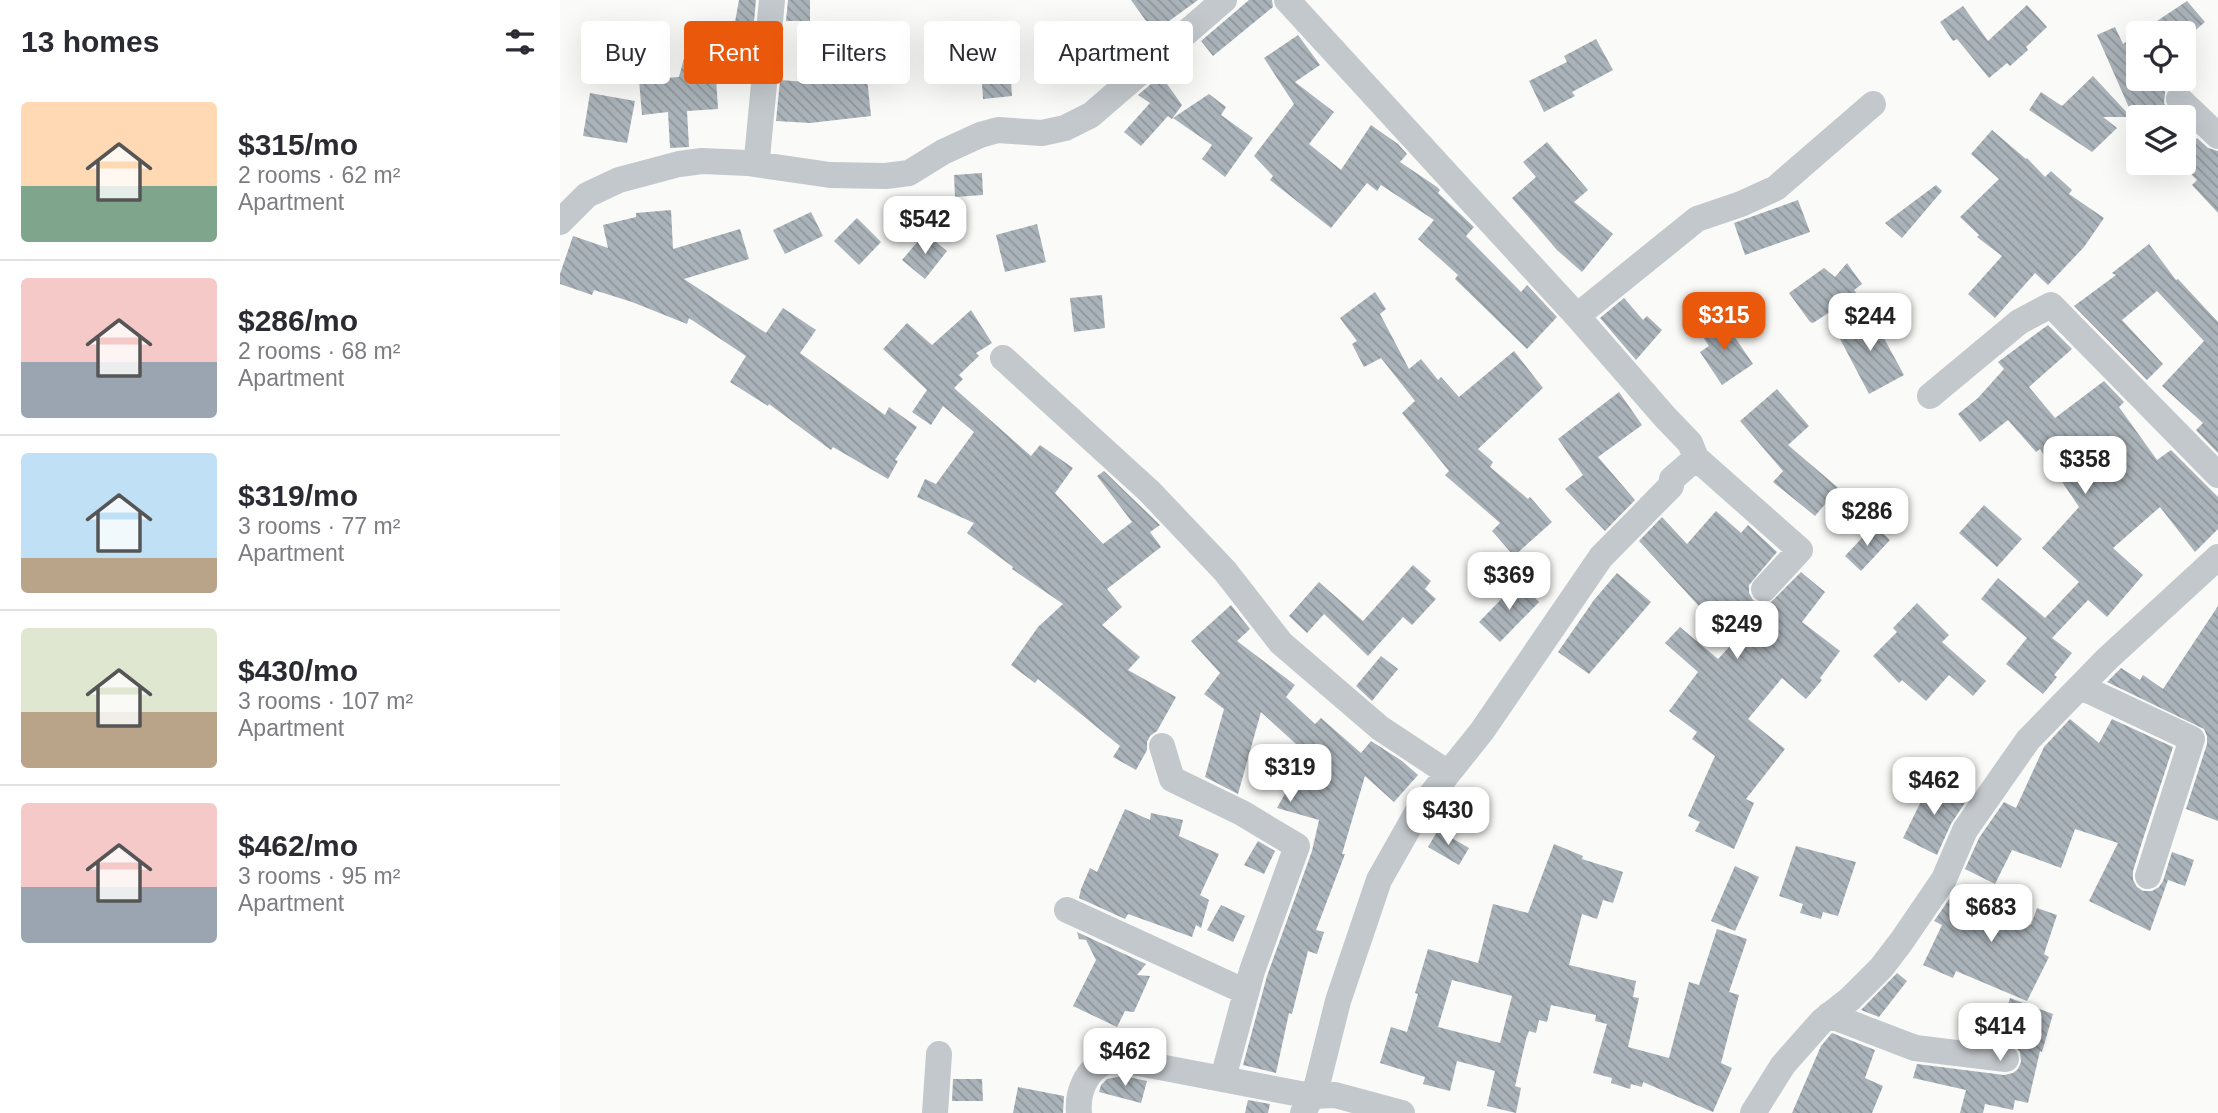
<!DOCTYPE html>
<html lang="en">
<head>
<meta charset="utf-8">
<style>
	:root { --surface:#fff; --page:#f7f7f7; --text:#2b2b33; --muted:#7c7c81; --line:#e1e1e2; --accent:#ea580c }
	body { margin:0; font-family:Helvetica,sans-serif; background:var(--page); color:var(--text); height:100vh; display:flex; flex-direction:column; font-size:26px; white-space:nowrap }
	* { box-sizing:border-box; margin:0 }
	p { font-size:23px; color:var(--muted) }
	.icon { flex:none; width:38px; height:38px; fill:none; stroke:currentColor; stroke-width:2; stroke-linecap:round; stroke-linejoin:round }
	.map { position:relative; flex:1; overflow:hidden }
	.details { display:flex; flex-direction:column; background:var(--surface); width:560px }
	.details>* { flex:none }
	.guide { position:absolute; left:21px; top:21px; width:665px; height:63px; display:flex; gap:14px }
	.buttons { position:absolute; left:1566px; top:21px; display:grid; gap:14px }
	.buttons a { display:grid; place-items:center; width:70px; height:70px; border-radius:7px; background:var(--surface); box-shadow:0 7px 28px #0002; font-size:35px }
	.price { position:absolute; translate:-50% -60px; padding:0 16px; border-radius:14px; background:#fff; color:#222; font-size:23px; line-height:46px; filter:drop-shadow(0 2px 4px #0008) }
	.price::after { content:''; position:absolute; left:50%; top:42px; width:21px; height:16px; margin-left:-10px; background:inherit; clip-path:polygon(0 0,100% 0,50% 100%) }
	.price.active { background:var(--accent); color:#fff }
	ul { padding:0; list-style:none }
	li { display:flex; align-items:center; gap:21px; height:175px; padding:0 21px }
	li+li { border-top:2px solid var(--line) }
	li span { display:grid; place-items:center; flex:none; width:196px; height:140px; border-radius:7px; color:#555 }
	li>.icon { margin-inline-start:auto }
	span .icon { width:84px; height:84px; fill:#fffc; stroke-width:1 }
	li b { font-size:30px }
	h2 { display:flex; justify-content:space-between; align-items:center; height:84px; padding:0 21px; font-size:30px }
	.pill { padding:0 24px; border-radius:7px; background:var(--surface); box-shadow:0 7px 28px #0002; font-size:24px; line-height:63px }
	.pill.active { background:var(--accent); color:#fff }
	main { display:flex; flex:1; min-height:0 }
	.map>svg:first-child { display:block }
	.building { fill:url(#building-back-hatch); fill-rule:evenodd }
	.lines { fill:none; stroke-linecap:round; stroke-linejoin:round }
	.minor { stroke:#c3c8cc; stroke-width:26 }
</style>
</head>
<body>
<main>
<section class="details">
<h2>13 homes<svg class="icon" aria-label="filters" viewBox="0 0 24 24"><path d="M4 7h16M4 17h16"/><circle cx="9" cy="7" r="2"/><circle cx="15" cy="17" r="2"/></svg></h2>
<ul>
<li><span style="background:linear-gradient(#ffd9b3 60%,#7fa58c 0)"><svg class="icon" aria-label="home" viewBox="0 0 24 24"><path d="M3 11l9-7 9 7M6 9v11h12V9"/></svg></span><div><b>$315/mo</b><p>2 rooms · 62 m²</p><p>Apartment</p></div></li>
<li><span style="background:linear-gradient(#f6c9c9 60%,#9aa5b1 0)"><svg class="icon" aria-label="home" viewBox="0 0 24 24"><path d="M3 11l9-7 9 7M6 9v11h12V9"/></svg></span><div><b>$286/mo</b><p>2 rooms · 68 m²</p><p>Apartment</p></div></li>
<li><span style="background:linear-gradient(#bfe0f5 75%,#b9a48a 0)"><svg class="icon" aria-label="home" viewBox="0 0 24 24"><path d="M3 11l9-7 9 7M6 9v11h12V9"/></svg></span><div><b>$319/mo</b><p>3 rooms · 77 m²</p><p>Apartment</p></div></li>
<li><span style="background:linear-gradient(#dfe7d0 60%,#b9a48a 0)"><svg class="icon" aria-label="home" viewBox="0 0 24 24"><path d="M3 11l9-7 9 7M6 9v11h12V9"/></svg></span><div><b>$430/mo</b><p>3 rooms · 107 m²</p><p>Apartment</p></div></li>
<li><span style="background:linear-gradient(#f6c9c9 60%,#9aa5b1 0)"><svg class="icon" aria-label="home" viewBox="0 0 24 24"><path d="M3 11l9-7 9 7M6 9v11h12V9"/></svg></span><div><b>$462/mo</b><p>3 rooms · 95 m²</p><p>Apartment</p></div></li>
</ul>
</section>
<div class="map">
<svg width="1658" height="1113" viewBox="0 0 1658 1113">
	<defs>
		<pattern id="building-back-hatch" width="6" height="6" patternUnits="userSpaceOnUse" patternTransform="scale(1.75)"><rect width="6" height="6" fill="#aab3b9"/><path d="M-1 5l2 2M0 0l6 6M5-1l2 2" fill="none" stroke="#8e969c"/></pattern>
	</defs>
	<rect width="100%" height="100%" fill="#fafaf8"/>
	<path class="building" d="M 179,0 L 196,0 L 194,21 L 175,22 Z
		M 228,0 L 250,0 L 250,21 L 226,21 Z
		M 571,0 L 638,0 L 594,32 Z
		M 689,0 L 712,0 L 713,7 L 653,56 L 641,41 Z
		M 1627,1 L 1645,22 L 1632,33 L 1579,33 Z
		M 1467,5 L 1487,27 L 1466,47 L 1468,50 L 1450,66 L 1447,63 L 1429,78 L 1397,39 L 1393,41 L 1380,22 L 1403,6 L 1428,41 Z
		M 134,21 L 168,31 L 156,77 L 158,109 L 127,111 L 129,147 L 110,148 L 108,112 L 82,115 L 79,80 L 119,77 Z
		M 262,27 L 294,27 L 294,61 L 305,59 L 311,116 L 250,123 L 216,121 L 220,80 L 246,82 L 244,67 L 263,64 Z
		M 1555,27 L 1563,44 L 1578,34 L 1578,79 L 1595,79 L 1605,92 L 1604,103 L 1608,110 L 1597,117 L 1578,117 L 1578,128 L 1537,35 Z
		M 448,35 L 452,96 L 423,99 L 419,37 Z
		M 738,35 L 760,65 L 735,82 L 774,112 L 749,144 L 781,170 L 811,125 L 838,144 L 847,154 L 840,162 L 877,187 L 880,190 L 878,193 L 914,227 L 906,236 L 961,292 L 967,285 L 997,317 L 967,349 L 895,279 L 898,275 L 858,239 L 874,220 L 821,185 L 817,191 L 807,183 L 771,228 L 710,180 L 713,176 L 694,156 L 734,104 L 704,58 Z
		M 1036,39 L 1053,70 L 1012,92 L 1015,96 L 984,112 L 969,81 L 1007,62 L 1004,56 Z
		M 1533,76 L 1571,117 L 1543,117 L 1557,128 L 1532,152 L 1469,110 L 1481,92 L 1502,106 Z
		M 598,78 L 607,84 L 622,105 L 612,119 L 608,116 L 581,146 L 564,132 L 590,103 L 578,95 Z
		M 30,93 L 75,101 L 67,143 L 23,136 Z
		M 649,94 L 666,107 L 661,115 L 693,138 L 665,177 L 642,159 L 652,145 L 613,118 Z
		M 1432,130 L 1466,159 L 1467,158 L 1485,177 L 1491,171 L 1512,190 L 1509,194 L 1544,218 L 1524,247 L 1488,285 L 1475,273 L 1435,318 L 1408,294 L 1442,256 L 1417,237 L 1419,235 L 1400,217 L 1439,179 L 1411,154 Z
		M 1637,138 L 1648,148 L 1658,151 L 1658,213 L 1632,185 L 1637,180 L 1624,167 L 1624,150 Z
		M 987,142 L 1028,190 L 1014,202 L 1053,234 L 1022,272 L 997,250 L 952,198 L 976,177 L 963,162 Z
		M 422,173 L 423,195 L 395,197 L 394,175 Z
		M 1376,185 L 1382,191 L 1342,238 L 1325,223 Z
		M 1238,200 L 1250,232 L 1185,255 L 1174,223 Z
		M 111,210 L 113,249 L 180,229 L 189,259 L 124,279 L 206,333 L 223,308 L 256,330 L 240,353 L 325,415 L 329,407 L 357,427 L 335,460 L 338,461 L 328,479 L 273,447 L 271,450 L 209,404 L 208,406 L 170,382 L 186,356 L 129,318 L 127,324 L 72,302 L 34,290 L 32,295 L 0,284 L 0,274 L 13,236 L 48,248 L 43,225 L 76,217 L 76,213 Z
		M 251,212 L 263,236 L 225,254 L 213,230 Z
		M 297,218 L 321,242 L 299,265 L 274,241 Z
		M 477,224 L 486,262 L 445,272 L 436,235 Z
		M 365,233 L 387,251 L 365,279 L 342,260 Z
		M 1589,244 L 1616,280 L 1618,279 L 1658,322 L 1658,453 L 1636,430 L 1643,423 L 1602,386 L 1644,341 L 1597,291 L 1562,320 L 1603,364 L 1587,380 L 1514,306 L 1556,275 L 1552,273 Z
		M 1287,263 L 1302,284 L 1294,290 L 1297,294 L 1253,323 L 1250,322 L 1229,293 L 1264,268 L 1275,277 Z
		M 815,292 L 826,309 L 820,314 L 849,369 L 861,359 L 878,380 L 881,377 L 899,397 L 954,351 L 983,388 L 918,449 L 933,462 L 930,467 L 968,499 L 970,497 L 992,522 L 954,556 L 932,531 L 940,523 L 885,475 L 889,471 L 842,413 L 855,401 L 821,358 L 804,367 L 792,344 L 797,341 L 780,318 Z
		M 542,295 L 545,328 L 514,332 L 510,298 Z
		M 1064,298 L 1083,320 L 1087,316 L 1102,330 L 1076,360 L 1040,318 Z
		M 1308,309 L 1344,375 L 1309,394 L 1278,335 Z
		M 411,310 L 432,343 L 416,353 L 419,356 L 399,375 L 403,379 L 394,388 L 471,456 L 480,445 L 513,468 L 495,493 L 543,544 L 572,522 L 537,476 L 544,471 L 600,525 L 590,532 L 601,547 L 547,589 L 562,607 L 542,625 L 580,657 L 568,670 L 616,697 L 597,731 L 590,736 L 587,742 L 587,750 L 576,770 L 553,757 L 560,746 L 478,679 L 475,683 L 451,665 L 478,627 L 503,604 L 452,569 L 453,567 L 407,533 L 414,523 L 357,497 L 365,479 L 376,484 L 414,432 L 383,406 L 371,425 L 352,412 L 367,390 L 323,349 L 347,323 L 372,345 Z
		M 1161,317 L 1193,364 L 1162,385 L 1140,352 L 1149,346 L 1139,331 Z
		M 1488,325 L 1512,349 L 1469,387 L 1495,418 L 1544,381 L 1564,402 L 1559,407 L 1597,460 L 1611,450 L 1658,497 L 1658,529 L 1635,552 L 1600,507 L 1553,548 L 1583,575 L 1547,617 L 1528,600 L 1492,638 L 1512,653 L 1494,675 L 1497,677 L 1483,694 L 1446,664 L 1467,638 L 1421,599 L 1438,578 L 1485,618 L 1519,582 L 1482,548 L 1519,507 L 1480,449 L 1476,452 L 1448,420 L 1420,442 L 1398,414 L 1418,398 L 1444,369 L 1438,362 Z
		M 1217,389 L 1249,426 L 1228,445 L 1310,515 L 1297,530 L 1266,503 L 1255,516 L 1213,482 L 1223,471 L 1180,421 Z
		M 1059,392 L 1082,425 L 1038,457 L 1075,500 L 1045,531 L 1005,489 L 1023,475 L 998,439 Z
		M 1424,505 L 1462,539 L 1437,567 L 1399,533 Z
		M 1156,511 L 1181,533 L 1188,525 L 1217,552 L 1189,585 L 1189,593 L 1193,600 L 1200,604 L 1209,604 L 1241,572 L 1265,592 L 1242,622 L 1280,651 L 1260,678 L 1262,680 L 1246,699 L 1222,678 L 1188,719 L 1225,749 L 1186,799 L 1194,803 L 1174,849 L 1135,831 L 1140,822 L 1128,816 L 1155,756 L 1132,739 L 1137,732 L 1109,711 L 1138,672 L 1105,643 L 1120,627 L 1158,659 L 1173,643 L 1079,541 L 1102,517 L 1127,544 Z
		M 1314,525 L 1330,540 L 1301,571 L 1285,556 Z
		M 853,565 L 871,581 L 865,589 L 876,599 L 852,625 L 843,617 L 808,656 L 764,614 L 747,633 L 729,616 L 759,582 L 803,621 Z
		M 1057,573 L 1091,602 L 1029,674 L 998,652 L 1034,600 Z
		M 958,582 L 979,602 L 940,642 L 919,622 Z
		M 1357,603 L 1389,635 L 1382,642 L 1426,681 L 1413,696 L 1389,675 L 1366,701 L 1342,680 L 1339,683 L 1313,656 L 1337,632 L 1333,628 Z
		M 671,605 L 690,629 L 677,641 L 735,685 L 726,697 L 755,724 L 761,718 L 801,753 L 811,741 L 842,761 L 858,775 L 834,802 L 805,776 L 782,854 L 785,854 L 756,930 L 764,932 L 757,954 L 748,951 L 732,1014 L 729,1013 L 716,1073 L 683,1065 L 707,976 L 752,851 L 759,820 L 717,808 L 747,754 L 701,712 L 678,794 L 645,777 L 664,709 L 644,694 L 660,673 L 631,641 Z
		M 1658,606 L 1658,821 L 1626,809 L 1647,744 L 1647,736 L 1644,729 L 1547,682 L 1561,668 L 1580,680 L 1583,675 L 1603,689 Z
		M 821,656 L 838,669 L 812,701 L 796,686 Z
		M 1510,719 L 1539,743 L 1552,719 L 1613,747 L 1582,842 L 1573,871 L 1573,880 L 1577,887 L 1583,891 L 1592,891 L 1599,887 L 1603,881 L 1612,852 L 1634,860 L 1625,886 L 1608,880 L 1590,931 L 1529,901 L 1558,843 L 1515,829 L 1501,868 L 1452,850 L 1435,884 L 1405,869 L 1419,838 L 1444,802 L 1456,808 L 1484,747 Z
		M 1371,781 L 1408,798 L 1391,824 L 1377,855 L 1343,838 Z
		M 565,809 L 590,820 L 591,813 L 623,820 L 619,836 L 659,854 L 640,895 L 649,900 L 641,928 L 636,925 L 632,937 L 568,914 L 565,919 L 519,898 L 521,889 L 530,868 L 537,872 Z
		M 878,830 L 909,848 L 899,865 L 868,847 Z
		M 698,841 L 715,851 L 704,874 L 684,865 Z
		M 994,844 L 1023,856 L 1022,859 L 1063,872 L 1053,903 L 1043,900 L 1037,919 L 1022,914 L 1009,965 L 1076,981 L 1073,997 L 1079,998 L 1068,1047 L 1109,1058 L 1129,982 L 1139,985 L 1157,929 L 1187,939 L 1169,992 L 1179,995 L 1161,1063 L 1172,1068 L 1153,1112 L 1083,1082 L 1082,1087 L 1071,1084 L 1070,1089 L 1051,1083 L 1052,1078 L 1033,1073 L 1047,1024 L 1035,1021 L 1036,1015 L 991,1005 L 987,1022 L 979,1020 L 976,1033 L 969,1031 L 966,1039 L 955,1086 L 961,1088 L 956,1113 L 927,1106 L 935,1071 L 897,1061 L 890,1091 L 863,1084 L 865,1077 L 820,1063 L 831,1027 L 847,1032 L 858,994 L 855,993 L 868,949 L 918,963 L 933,904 L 968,913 ZM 892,980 L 952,996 L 940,1043 L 878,1027 Z
		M 1236,846 L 1296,862 L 1278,916 L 1263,912 L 1261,919 L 1240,913 L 1243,904 L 1219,896 Z
		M 1175,866 L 1199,877 L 1175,931 L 1151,921 Z
		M 1397,888 L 1429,897 L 1427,902 L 1471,925 L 1477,908 L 1497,915 L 1484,954 L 1489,957 L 1467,1001 L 1396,971 L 1393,978 L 1363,965 L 1382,925 L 1374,921 Z
		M 661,905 L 685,916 L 673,942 L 647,930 Z
		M 517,932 L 586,964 L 577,975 L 590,976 L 574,1012 L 565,1011 L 557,1027 L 513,1006 L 536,960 L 526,940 L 519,939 Z
		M 1337,973 L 1347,981 L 1319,1017 L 1301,1010 Z
		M 1450,998 L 1493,1014 L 1482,1052 L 1480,1051 L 1468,1103 L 1455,1100 L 1453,1110 L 1425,1104 L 1423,1113 L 1400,1113 L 1406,1090 L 1353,1078 L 1357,1064 L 1444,1075 L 1453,1073 L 1458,1069 L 1461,1062 L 1460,1052 L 1455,1046 L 1436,1042 Z
		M 1272,1033 L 1315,1050 L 1305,1078 L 1323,1086 L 1312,1113 L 1232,1113 L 1261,1046 Z
		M 563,1076 L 587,1081 L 581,1103 L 539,1092 L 541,1085 L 547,1079 Z
		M 393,1079 L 422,1079 L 423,1101 L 392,1101 Z
		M 458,1087 L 504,1096 L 503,1113 L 453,1113 Z
		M 688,1100 L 710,1104 L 708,1113 L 685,1113 Z"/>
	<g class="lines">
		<path class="minor" d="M 727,0 L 1017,316 L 1105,417 L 1130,443 L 1136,458 L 1112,479 L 1111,486 L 1041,557 L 922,731 L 858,811 L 819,880 L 778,1001 L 757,1085 L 743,1113
			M 1619,99 L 1658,136
			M 188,163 L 197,158 L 212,0
			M 0,222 L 27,195 L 59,180 L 119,164 L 142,161 L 188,163 L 270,175 L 326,176 L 349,173 L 383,152 L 420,135 L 438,130 L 482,133 L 505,128 L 531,115 L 664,0
			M 1017,316 L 1137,219 L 1181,204 L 1216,188 L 1313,104
			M 443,358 L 589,491 L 665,571 L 721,643 L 820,728 L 888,773
			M 1370,396 L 1459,322 L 1491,305 L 1658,475
			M 1136,458 L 1240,550 L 1204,589
			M 1521,687 L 1632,739 L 1588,876
			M 602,746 L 612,779 L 682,813 L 737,846 L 692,971 L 663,1078
			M 507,910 L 686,992
			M 1269,1015 L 1355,1048 L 1446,1059
			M 375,1113 L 379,1054
			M 519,1113 C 517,1093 526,1069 546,1062 C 551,1061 558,1061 563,1060 L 751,1096 L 775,1095 L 842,1113
			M 1193,1113 L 1223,1065 L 1262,1021 L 1290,999 L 1321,968 L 1341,942 L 1384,879 L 1405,830 L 1468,740 L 1547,659 L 1658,557"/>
	</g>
</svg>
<div class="buttons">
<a><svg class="icon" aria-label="locate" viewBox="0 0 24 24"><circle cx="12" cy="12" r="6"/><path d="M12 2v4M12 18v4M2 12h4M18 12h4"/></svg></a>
<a><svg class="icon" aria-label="layers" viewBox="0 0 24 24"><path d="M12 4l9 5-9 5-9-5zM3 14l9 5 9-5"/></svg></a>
</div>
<b class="price" style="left:365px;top:256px">$542</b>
<b class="price active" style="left:1164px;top:352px">$315</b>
<b class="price" style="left:1310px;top:353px">$244</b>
<b class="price" style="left:1525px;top:496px">$358</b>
<b class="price" style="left:1307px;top:548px">$286</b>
<b class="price" style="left:949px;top:612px">$369</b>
<b class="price" style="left:1177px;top:661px">$249</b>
<b class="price" style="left:730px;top:804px">$319</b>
<b class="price" style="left:1374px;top:817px">$462</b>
<b class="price" style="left:888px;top:847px">$430</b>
<b class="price" style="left:1431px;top:944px">$683</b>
<b class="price" style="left:1440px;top:1063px">$414</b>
<b class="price" style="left:565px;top:1088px">$462</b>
<div class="guide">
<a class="pill">Buy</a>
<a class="pill active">Rent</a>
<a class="pill">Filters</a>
<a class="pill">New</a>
<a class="pill">Apartment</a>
</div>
</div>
</main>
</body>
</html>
